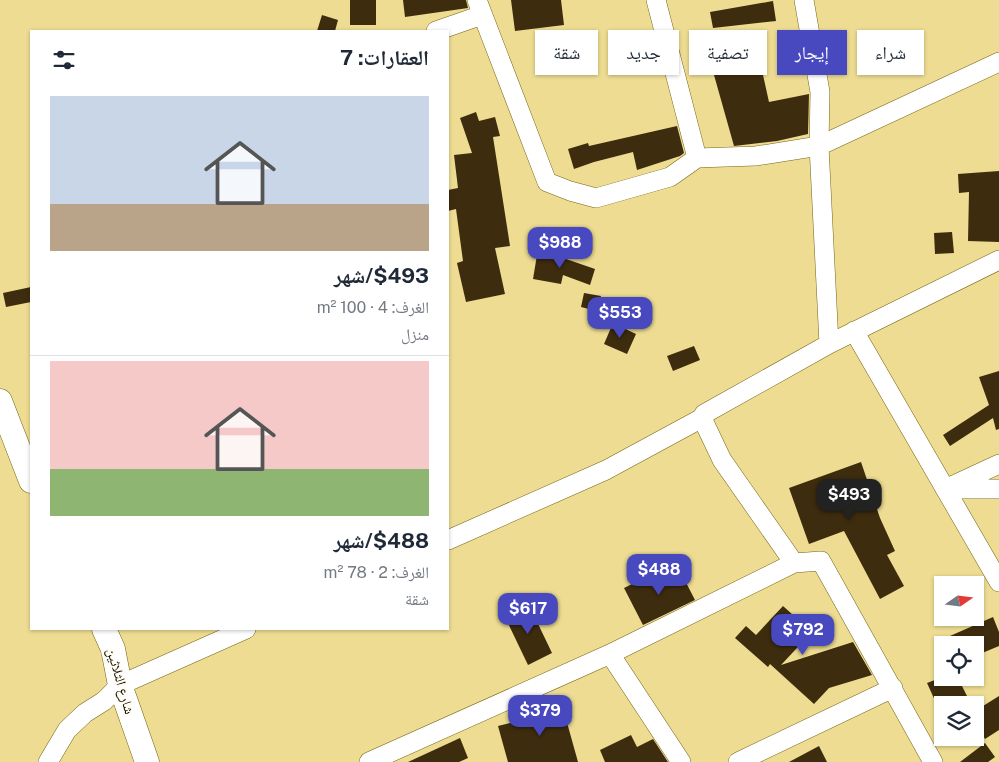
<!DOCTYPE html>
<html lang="ar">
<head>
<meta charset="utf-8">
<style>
	:root { --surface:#fff; --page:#f2f2f3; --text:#1f2937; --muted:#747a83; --line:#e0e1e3; --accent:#4849bf }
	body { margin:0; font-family:"Public Sans","Noto Naskh Arabic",sans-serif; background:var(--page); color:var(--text); direction:rtl; height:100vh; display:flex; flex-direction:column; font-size:19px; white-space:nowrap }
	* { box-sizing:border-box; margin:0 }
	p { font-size:16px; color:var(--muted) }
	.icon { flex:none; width:28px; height:28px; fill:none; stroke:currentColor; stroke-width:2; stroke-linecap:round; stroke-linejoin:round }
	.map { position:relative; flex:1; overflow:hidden; direction:ltr }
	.details { position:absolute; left:30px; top:30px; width:419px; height:600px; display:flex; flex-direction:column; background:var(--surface); border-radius:0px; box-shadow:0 1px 4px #0004; direction:rtl }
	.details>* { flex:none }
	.top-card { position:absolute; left:464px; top:30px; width:460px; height:45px; direction:rtl; display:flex; gap:10px }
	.needle { width:32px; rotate:76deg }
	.controls { position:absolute; left:934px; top:576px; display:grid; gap:10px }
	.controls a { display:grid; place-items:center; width:50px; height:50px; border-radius:0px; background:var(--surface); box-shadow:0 1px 4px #0004; font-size:25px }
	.price { position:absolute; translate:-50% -42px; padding:0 11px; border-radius:10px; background:var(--accent); color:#fff; font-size:16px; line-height:32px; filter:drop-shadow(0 1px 2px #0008) }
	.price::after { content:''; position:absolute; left:50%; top:30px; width:15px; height:11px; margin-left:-8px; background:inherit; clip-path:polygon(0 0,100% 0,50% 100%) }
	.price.current { background:#222; color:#fff }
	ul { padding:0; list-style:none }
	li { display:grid; align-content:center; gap:10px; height:265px; padding:0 20px }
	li+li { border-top:1px solid var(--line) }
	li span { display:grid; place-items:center; height:155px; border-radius:0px; color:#555 }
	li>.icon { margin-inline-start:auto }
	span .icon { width:90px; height:90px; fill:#fffc; stroke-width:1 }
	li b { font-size:21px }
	h2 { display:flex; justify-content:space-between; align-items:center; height:60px; padding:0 20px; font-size:21px }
	.pill { padding:0 18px; border-radius:0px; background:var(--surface); box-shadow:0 1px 4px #0004; font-size:18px; line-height:45px }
	.pill.current { background:var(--accent); color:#fff }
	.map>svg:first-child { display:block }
	.building { fill:#3e2c0e }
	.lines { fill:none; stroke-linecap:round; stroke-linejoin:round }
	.minor-casing { stroke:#766516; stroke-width:20 }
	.tertiary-casing { stroke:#766516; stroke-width:25 }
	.minor { stroke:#fff; stroke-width:19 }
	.tertiary { stroke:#fff; stroke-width:24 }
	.labels { text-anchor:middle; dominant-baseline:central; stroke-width:5; stroke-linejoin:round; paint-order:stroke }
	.street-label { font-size:14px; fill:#130e00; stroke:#fefcf5 }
</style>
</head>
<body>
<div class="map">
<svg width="999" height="762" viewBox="0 0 999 762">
	<rect width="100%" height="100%" fill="#eddc91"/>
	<path class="building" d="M 350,0 L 376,0 L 376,25 L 350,25 Z
		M 403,0 L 466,0 L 468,8 L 405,17 Z
		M 511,0 L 561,0 L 564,25 L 515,31 Z
		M 773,1 L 776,21 L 713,28 L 710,12 Z
		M 322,15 L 338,20 L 335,31 L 317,31 Z
		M 761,66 L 769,102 L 809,94 L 808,134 L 777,141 L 734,146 L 714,75 Z
		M 476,112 L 479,121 L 495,117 L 500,136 L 493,137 L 510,246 L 495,248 L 505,294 L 466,302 L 457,263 L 463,261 L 456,209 L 448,211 L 448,190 L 458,188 L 454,155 L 472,153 L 460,118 Z
		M 677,126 L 684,153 L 680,156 L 637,170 L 633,152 L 594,162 L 574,169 L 568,149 L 588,143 L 589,146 Z
		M 999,171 L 999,242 L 968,241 L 969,192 L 959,193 L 958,174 Z
		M 952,232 L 954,253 L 935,254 L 934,233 Z
		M 538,249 L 567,255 L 566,259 L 595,269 L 590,285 L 563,275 L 561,284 L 533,279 Z
		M 31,287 L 31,302 L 6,307 L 3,293 Z
		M 584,293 L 601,296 L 597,311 L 581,307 Z
		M 613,323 L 636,334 L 627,354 L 604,344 Z
		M 694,346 L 700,360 L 673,371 L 667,356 Z
		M 999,371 L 999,429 L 996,430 L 993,418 L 950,446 L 943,435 L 989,405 L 979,377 Z
		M 861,462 L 880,518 L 895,551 L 887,555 L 904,586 L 880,599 L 844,531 L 809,544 L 789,488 Z
		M 678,567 L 695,600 L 643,625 L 624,588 L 644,578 L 646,583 Z
		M 529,605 L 552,653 L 528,665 L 505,617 Z
		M 783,606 L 812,632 L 781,665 L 853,642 L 872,675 L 829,688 L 814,704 L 770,664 L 768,667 L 735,638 L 746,626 L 756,635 Z
		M 993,617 L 999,632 L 999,646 L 975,656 L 975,645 L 954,645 L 950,636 Z
		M 940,678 L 958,678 L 968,698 L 953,705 L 937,705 L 927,683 Z
		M 999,696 L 999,730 L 985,739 L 975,723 L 975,711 Z
		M 561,701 L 578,762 L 508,762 L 498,726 L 537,716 L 534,708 Z
		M 631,735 L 637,747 L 653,739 L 668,762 L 605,762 L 600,750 Z
		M 460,738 L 468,758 L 459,762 L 408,762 Z
		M 985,743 L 995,757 L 988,762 L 960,762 Z
		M 819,746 L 827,762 L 789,762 Z"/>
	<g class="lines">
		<defs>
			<path id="minor" d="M 477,0 L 547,182 L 570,191 L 596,198 L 670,177 L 697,158 L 756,156 L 819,146 L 999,62
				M 656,0 L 697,158
				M 804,0 L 820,92 L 819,146 L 829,344
				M 436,31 L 482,15
				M 854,331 L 999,582
				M 945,489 L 999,464
				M 951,489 L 999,489
				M 448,540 L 606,470 L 702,418
				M 610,654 L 681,762
				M 48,762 L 67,730 L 85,713 L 104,701 L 120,685 L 246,629
				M 369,762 L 610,654 L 794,563
				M 738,762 L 893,688
				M 933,762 L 821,561 L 794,563 L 722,460 L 702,418 L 704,414 L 829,344 L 999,260"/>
			<path id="tertiary" d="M 0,401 L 31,481
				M 104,629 L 113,649 L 120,685 L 147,762"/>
		</defs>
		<use href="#minor" class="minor-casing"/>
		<use href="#tertiary" class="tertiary-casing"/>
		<use href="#minor" class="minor"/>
		<use href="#tertiary" class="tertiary"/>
	</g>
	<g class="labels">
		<g class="street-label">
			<text transform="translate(121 681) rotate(74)">شارع الثلاثين</text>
		</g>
	</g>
</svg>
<div class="controls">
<a><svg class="needle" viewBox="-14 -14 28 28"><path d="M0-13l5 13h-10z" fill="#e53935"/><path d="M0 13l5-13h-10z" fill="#747a83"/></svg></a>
<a><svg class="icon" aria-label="locate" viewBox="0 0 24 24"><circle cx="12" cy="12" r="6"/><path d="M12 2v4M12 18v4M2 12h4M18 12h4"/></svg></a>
<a><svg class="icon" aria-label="layers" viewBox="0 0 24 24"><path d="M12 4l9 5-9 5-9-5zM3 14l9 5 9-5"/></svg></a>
</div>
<b class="price" style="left:560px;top:269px">$988</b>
<b class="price" style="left:620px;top:339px">$553</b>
<b class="price current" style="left:849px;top:521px">$493</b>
<b class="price" style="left:659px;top:596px">$488</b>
<b class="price" style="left:528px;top:635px">$617</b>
<b class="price" style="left:803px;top:656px">$792</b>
<b class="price" style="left:540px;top:737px">$379</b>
<div class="top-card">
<a class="pill">شراء</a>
<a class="pill current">إيجار</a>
<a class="pill">تصفية</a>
<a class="pill">جديد</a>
<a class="pill">شقة</a>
</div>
<section class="details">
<h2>العقارات: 7<svg class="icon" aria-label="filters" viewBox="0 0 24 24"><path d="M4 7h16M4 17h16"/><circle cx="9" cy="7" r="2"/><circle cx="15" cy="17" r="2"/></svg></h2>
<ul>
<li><span style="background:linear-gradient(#c9d6e8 70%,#b9a48a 0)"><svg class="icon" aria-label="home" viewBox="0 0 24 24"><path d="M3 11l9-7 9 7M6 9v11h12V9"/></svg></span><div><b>$493/شهر</b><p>الغرف: 4 · 100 m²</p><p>منزل</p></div></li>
<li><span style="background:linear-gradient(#f6c9c9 70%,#8fb573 0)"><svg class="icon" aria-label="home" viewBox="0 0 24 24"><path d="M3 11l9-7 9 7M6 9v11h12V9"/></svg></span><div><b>$488/شهر</b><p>الغرف: 2 · 78 m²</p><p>شقة</p></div></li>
</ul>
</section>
</div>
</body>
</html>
